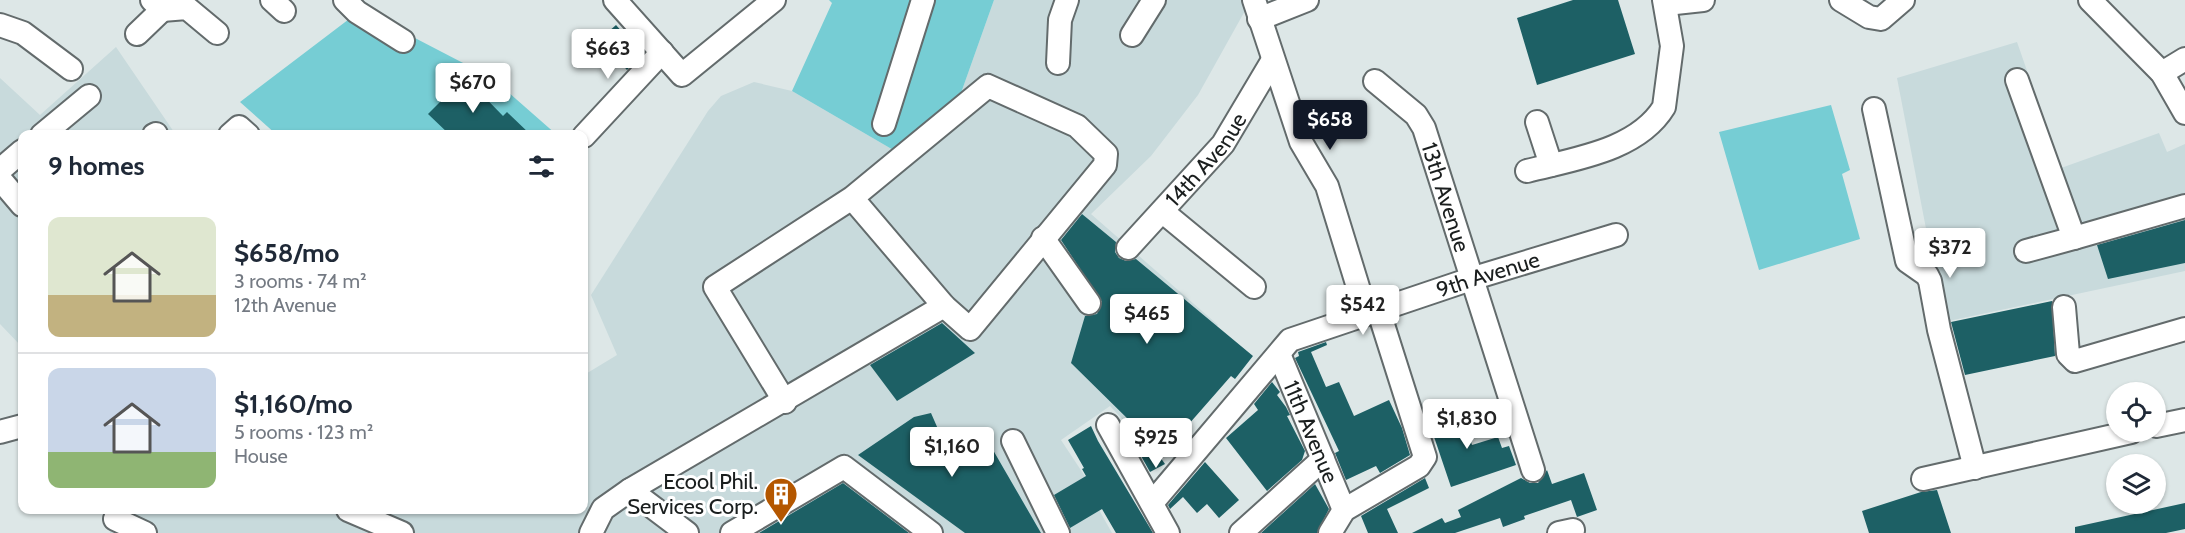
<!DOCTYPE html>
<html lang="en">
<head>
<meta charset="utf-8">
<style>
	:root { --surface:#fff; --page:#f2f2f3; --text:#1f2937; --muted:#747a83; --line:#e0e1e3; --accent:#111827 }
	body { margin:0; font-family:Cabin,sans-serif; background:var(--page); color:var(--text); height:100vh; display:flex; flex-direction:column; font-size:22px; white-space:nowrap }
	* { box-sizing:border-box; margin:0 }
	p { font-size:20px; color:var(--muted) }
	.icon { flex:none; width:33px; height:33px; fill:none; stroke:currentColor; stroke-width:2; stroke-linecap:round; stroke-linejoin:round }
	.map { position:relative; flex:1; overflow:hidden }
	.drawer { position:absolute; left:18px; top:130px; width:570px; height:384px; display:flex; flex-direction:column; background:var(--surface); border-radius:12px; box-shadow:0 2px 4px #0004 }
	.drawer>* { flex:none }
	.controls { position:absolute; left:2106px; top:382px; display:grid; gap:12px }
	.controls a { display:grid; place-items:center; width:60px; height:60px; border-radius:50%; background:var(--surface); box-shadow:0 2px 4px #0004; font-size:30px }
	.price { position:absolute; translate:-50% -51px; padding:0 14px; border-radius:6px; background:#fff; color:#222; font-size:20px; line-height:39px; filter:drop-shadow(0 2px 3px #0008) }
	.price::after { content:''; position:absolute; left:50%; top:36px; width:18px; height:14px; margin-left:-9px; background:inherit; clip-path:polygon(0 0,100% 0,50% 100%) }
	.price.current { background:var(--accent); color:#fff }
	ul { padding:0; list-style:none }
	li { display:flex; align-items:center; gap:18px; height:150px; padding:0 30px }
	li+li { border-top:2px solid var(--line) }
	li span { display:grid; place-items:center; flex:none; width:168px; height:120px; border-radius:12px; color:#555 }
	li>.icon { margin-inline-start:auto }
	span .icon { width:72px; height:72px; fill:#fffc; stroke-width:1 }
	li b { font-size:26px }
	h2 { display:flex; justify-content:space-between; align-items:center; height:72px; padding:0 30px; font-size:26px }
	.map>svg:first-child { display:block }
	.built { fill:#c8dadc }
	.green { fill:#76cdd4 }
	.building { fill:#1d6065 }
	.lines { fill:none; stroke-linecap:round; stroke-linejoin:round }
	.minor-casing { stroke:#636b6c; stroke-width:26 }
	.minor { stroke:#fff; stroke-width:22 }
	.labels { text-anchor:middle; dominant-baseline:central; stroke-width:6; stroke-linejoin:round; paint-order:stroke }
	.street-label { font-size:22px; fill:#1a1e1e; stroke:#fff }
	.poi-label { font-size:22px; fill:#1a1e1e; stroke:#fff; text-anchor:end }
</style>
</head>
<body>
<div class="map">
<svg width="2185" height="533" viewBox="0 0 2185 533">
	<rect width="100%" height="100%" fill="#dde7e7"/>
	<path class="built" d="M 994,0 L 1251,0 L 1198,95 L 1151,156 L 1091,214 L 1218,325 L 1128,425 L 1110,406 L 1061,440 L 1092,487 L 1094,501 L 1112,533 L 110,533 L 108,510 L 584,510 L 584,375 L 617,355 L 591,295 L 708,111 L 721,96 L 754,82 L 792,91 L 895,151 L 961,93 Z
		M 2017,42 L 2061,168 L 2159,133 L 2167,152 L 2185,144 L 2185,271 L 1944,322 L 1897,78 Z
		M 116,47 L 176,135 L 22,135 L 22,347 L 0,324 L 0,78 L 40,115 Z"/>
	<path class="green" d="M 829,0 L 994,0 L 961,93 L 895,151 L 792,91 L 832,3 Z
		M 361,10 L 492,78 L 557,135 L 277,135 L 240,102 Z
		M 1831,105 L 1850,170 L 1842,174 L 1860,239 L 1759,270 L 1719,132 Z"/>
	<path class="building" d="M 1573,0 L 1618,0 L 1635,54 L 1537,85 L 1517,18 Z
		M 616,25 L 642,54 L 627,70 L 599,40 Z
		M 465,77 L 503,116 L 507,112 L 531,135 L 450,135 L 428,114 Z
		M 1082,214 L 1116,242 L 1115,252 L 1119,258 L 1126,261 L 1136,259 L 1253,356 L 1235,379 L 1231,376 L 1160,457 L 1165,464 L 1150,472 L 1126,429 L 1134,425 L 1071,363 L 1085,316 L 1097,314 L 1102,302 L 1061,240 Z
		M 2185,220 L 2185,263 L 2108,279 L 2097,245 Z
		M 2052,301 L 2055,356 L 1965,375 L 1951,322 Z
		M 942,323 L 975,353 L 897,401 L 870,365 Z
		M 1326,342 L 1327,345 L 1311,352 L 1326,387 L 1339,382 L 1354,416 L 1389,400 L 1402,428 L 1410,455 L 1380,473 L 1376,466 L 1346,480 L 1335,453 L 1339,451 L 1295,358 L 1299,356 L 1298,352 Z
		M 1272,382 L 1280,392 L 1277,395 L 1286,407 L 1290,415 L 1287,416 L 1305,451 L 1302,460 L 1267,491 L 1226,438 L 1258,410 L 1254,404 Z
		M 1460,408 L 1472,445 L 1498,437 L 1502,448 L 1509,446 L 1516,465 L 1451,487 L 1428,419 Z
		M 931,413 L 948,452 L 982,431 L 1041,533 L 965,533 L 858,455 L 914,417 Z
		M 1091,426 L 1098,441 L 1153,533 L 1116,533 L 1102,509 L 1070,528 L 1054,495 L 1086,476 L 1082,469 L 1084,468 L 1068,440 Z
		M 1205,462 L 1239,500 L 1219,518 L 1207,504 L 1197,513 L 1183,497 L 1170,509 L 1168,505 Z
		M 1547,470 L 1552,484 L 1584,473 L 1597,510 L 1577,517 L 1571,500 L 1524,516 L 1525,519 L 1503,527 L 1500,518 L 1455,533 L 1412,533 L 1442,518 L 1445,523 L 1461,517 L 1458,510 L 1521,478 L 1530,483 L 1538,483 Z
		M 1425,478 L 1429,488 L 1387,509 L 1398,533 L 1368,533 L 1361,516 Z
		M 843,483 L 909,533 L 759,533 Z
		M 1315,484 L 1329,509 L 1317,533 L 1261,533 Z
		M 1937,490 L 1951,533 L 1869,533 L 1862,511 L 1921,492 Z
		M 2185,503 L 2185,529 L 2166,533 L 2075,533 L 2075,527 Z"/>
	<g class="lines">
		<defs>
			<g id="minor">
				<path d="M 152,0 L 162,10 L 187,8 L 217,33"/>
				<path d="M 272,0 L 284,11"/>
				<path d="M 345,0 L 357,12 L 403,41"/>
				<path d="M 615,0 L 682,75 L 774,0"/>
				<path d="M 1254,0 L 1301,142 L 1327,186 L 1366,313"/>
				<path d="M 1841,0 L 1869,17 L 1881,19 L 1903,0"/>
				<path d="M 2090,0 L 2162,73 L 2185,113"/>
				<path d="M 1666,4 L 1703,0"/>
				<path d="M 1259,19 L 1307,0"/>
				<path d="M 0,25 L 23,33 L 71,69"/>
				<path d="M 137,34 L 162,10"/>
				<path d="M 1132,35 L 1154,0"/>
				<path d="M 1058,63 L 1060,20 L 1067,0"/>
				<path d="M 2162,73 L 2185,59"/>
				<path d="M 2017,80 L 2074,238 L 2185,206"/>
				<path id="s1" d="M 1375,81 L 1416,115 L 1424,128 L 1533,470"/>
				<path d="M 1874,109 L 1907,261 L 1927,275 L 1930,281 L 1939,330 L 1975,468"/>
				<path d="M 1537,122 L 1551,165"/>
				<path d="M 884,124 L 923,0"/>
				<path d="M 42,135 L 89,96"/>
				<path d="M 154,135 L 156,134"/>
				<path d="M 230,135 L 239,127 L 248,135"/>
				<path d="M 584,136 L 662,52"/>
				<path d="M 0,170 L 22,151"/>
				<path d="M 1527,171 C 1573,159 1637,151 1664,107 L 1672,46 L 1664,0"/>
				<path d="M 0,179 L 22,205"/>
				<path d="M 1163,212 L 1254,287"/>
				<path d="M 1043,238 L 1089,303"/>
				<path id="s2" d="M 1128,248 L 1223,144 L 1273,60"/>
				<path d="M 2026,251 L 2074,238"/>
				<path d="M 2064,307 L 2068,354 L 2075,361 L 2185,329"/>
				<path id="s3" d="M 1279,354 L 1344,510"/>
				<path d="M 785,402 L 715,287 L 852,198 L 988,86 L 1077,126 L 1106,154 L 1105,165 L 970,329 L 944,306 L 852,198"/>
				<path d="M 1108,425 L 1168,533"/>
				<path d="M 2156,426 L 2185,420"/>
				<path d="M 0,432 L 22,426"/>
				<path d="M 1013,441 L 1058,533"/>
				<path d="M 1923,479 L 2131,432"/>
				<path d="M 630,490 L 944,306"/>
				<path id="s4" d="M 1152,503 L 1290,340 L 1474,278 L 1616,235"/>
				<path d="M 348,510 L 402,533"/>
				<path d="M 115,519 L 145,533"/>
				<path d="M 591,533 L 603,509 L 630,490 L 687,533"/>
				<path d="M 732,533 L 844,467 L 931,533"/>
				<path d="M 1241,533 L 1323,459"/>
				<path d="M 1330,533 L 1344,510 L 1419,466 L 1425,457 L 1378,309"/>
				<path d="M 1559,533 L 1573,530"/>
			</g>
		</defs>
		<use href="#minor" class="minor-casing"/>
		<use href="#minor" class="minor"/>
	</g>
	<defs>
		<symbol id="building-pin" viewBox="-11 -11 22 30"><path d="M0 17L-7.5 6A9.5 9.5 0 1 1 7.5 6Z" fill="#b45700" stroke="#fff"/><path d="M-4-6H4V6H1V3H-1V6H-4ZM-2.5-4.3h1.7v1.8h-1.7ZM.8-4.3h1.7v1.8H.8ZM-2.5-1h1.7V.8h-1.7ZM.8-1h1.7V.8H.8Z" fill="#fff"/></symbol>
	</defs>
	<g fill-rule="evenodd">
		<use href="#building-pin" x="762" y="475" width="38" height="52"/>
	</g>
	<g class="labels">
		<g class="street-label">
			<text stroke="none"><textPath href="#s2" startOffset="118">14th Avenue</textPath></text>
			<text stroke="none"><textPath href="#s1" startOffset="141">13th Avenue</textPath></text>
			<text stroke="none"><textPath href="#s4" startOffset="422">9th Avenue</textPath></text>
			<text stroke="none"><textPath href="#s3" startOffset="84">11th Avenue</textPath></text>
		</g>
		<g class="poi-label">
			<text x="758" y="481">Ecool Phil.<tspan x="758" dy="25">Services Corp.</tspan></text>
		</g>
	</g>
</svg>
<div class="controls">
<a><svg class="icon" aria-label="locate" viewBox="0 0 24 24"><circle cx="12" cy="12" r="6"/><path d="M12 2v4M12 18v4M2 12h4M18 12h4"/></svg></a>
<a><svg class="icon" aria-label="layers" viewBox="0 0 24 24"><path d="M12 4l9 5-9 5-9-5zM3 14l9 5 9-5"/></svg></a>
</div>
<b class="price" style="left:608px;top:80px">$663</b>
<b class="price" style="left:473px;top:114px">$670</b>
<b class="price current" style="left:1330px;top:151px">$658</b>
<b class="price" style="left:1950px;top:279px">$372</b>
<b class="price" style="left:1363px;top:336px">$542</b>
<b class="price" style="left:1147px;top:345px">$465</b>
<b class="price" style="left:1467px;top:450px">$1,830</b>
<b class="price" style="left:1156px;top:469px">$925</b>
<b class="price" style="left:952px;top:478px">$1,160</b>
<section class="drawer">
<h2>9 homes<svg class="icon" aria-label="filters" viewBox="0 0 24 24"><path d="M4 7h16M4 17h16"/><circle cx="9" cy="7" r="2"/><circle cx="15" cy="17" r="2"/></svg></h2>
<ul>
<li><span style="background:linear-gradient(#dfe7d0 65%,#c2b280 0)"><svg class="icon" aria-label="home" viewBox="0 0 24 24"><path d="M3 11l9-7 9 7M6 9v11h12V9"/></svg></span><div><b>$658/mo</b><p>3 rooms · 74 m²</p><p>12th Avenue</p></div></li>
<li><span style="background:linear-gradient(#c9d6e8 70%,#8fb573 0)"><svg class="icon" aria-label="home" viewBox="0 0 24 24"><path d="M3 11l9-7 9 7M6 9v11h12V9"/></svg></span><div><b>$1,160/mo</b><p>5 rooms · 123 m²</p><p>House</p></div></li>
</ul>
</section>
</div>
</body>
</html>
